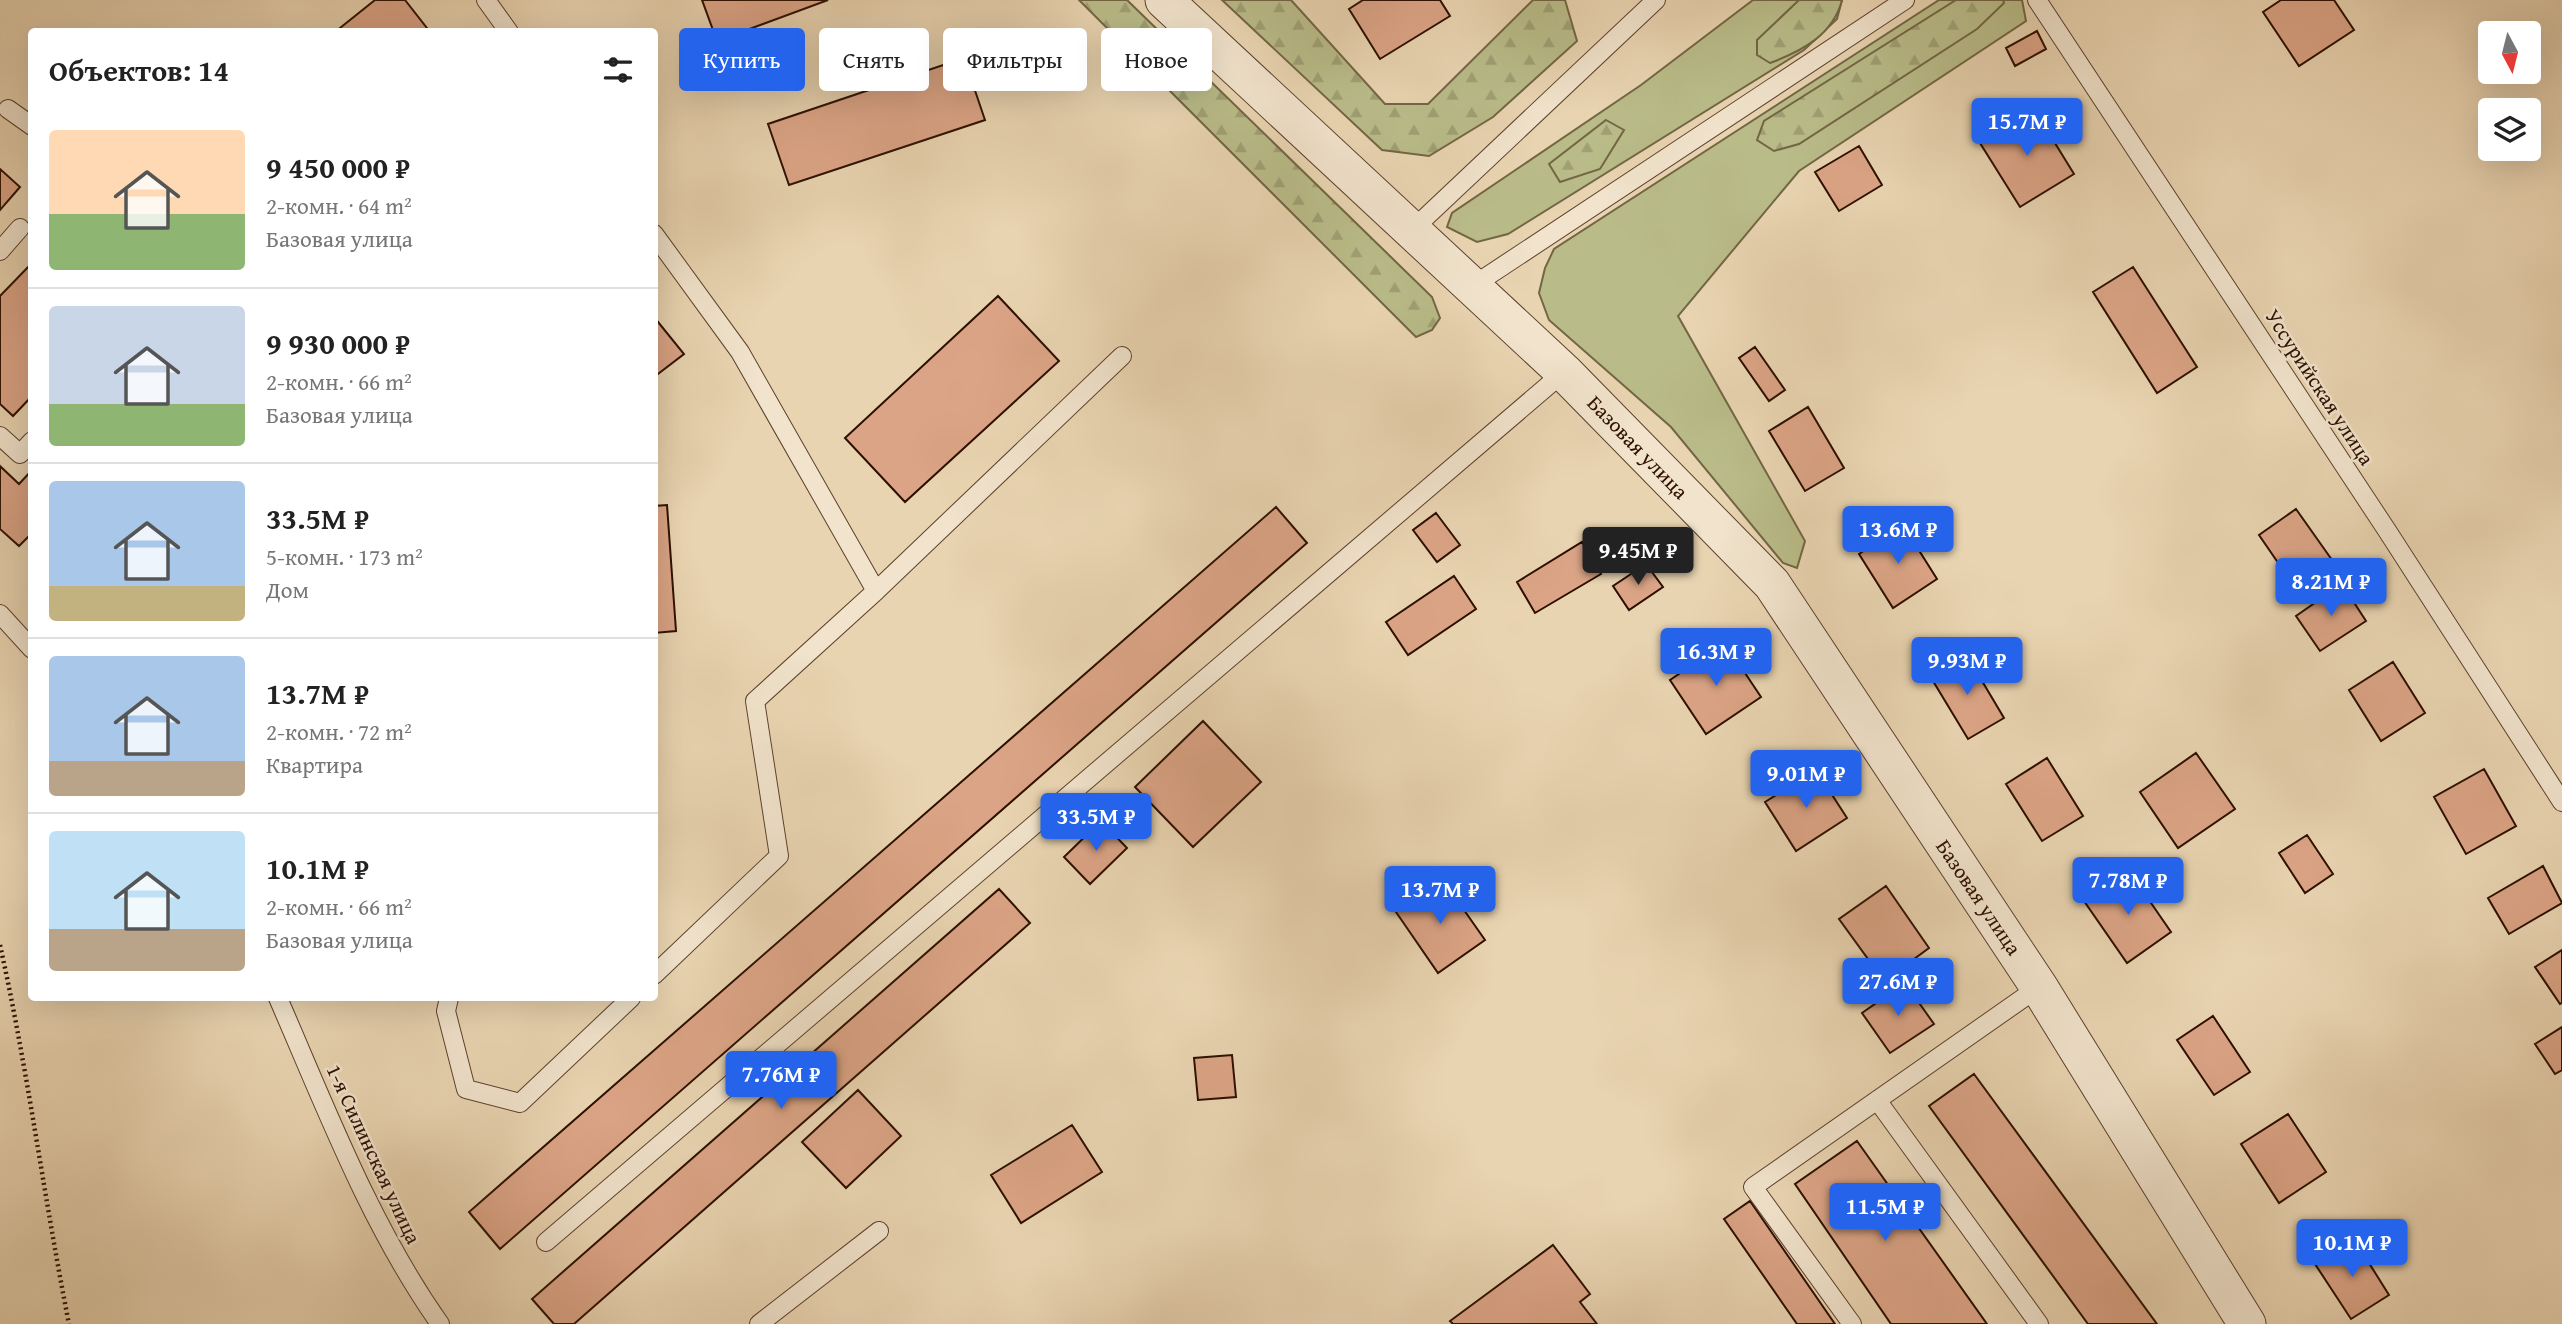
<!DOCTYPE html>
<html lang="ru">
<head>
<meta charset="utf-8">
<style>
	:root { --surface:#fff; --page:#f2f2f2; --text:#222; --muted:#767676; --line:#e0e0e0; --accent:#2563eb }
	body { margin:0; font-family:"Gentium Book Plus",serif; background:var(--page); color:var(--text); height:100vh; display:flex; flex-direction:column; font-size:26px; white-space:nowrap }
	* { box-sizing:border-box; margin:0 }
	p { font-size:23px; color:var(--muted) }
	.icon { flex:none; width:38px; height:38px; fill:none; stroke:currentColor; stroke-width:2; stroke-linecap:round; stroke-linejoin:round }
	.map { position:relative; flex:1; overflow:hidden }
	.side { position:absolute; left:28px; top:28px; width:630px; height:973px; display:flex; flex-direction:column; background:var(--surface); border-radius:7px; box-shadow:0 7px 28px #0002 }
	.side>* { flex:none }
	.hud { position:absolute; left:679px; top:28px; width:665px; height:63px; display:flex; gap:14px }
	.needle { width:46px; rotate:173deg }
	.fabs { position:absolute; left:2478px; top:21px; display:grid; gap:14px }
	.fabs a { display:grid; place-items:center; width:63px; height:63px; border-radius:7px; background:var(--surface); box-shadow:0 7px 28px #0002; font-size:35px }
	.price { position:absolute; translate:-50% -60px; padding:0 16px; border-radius:7px; background:var(--accent); color:#fff; font-size:23px; line-height:46px; filter:drop-shadow(0 2px 4px #0008) }
	.price::after { content:''; position:absolute; left:50%; top:42px; width:21px; height:16px; margin-left:-10px; background:inherit; clip-path:polygon(0 0,100% 0,50% 100%) }
	.price.current { background:#222; color:#fff }
	ul { padding:0; list-style:none }
	li { display:flex; align-items:center; gap:21px; height:175px; padding:0 21px }
	li+li { border-top:2px solid var(--line) }
	li span { display:grid; place-items:center; flex:none; width:196px; height:140px; border-radius:7px; color:#555 }
	li>.icon { margin-inline-start:auto }
	span .icon { width:84px; height:84px; fill:#fffc; stroke-width:1 }
	li b { font-size:30px }
	h2 { display:flex; justify-content:space-between; align-items:center; height:84px; padding:0 21px; font-size:30px }
	.pill { padding:0 24px; border-radius:7px; background:var(--surface); box-shadow:0 7px 28px #0002; font-size:24px; line-height:63px }
	.pill.current { background:var(--accent); color:#fff }
	.map>svg:first-child { display:block }
	.green { fill:#b9bc89; stroke:#736644; stroke-width:2 }
	.forest { fill:url(#forest-firs); stroke:#736644; stroke-width:2 }
	.building { fill:#dba486; stroke:#2d0f00; stroke-width:2 }
	.lines { fill:none; stroke-linecap:round; stroke-linejoin:round }
	.service-casing { stroke:#5c402c; stroke-width:20 }
	.minor-casing { stroke:#5c402c; stroke-width:39 }
	.path { stroke:#2d0f00; stroke-width:4.5; stroke-dasharray:2 3.5; stroke-linecap:butt }
	.service { stroke:#f1e3cc; stroke-width:18 }
	.minor { stroke:#f1e3cc; stroke-width:37 }
	.labels { text-anchor:middle; dominant-baseline:central; stroke-width:5; stroke-linejoin:round; paint-order:stroke }
	.street-label { font-size:21px; fill:#2d0f00; stroke:#f1e3cc }
</style>
</head>
<body>
<div class="map">
<svg width="2562" height="1324" viewBox="0 0 2562 1324">
	<defs>
		<pattern id="forest-firs" width="22" height="20" patternUnits="userSpaceOnUse" patternTransform="scale(1.75)"><rect width="22" height="20" fill="#b9bc89"/><path d="M5 1l3.5 6h-7zM16 11l3.5 6h-7z" fill="#9fa074"/></pattern>
	</defs>
	<rect width="100%" height="100%" fill="#e9d4b1"/>
	<filter id="stains"><feTurbulence type="fractalNoise" baseFrequency=".00286" numOctaves="4"/><feColorMatrix values="0 0 0 0 .2 0 0 0 0 .09 0 0 0 0 .02 0 0 0 .5 -.17"/></filter>
	<radialGradient id="worn" r=".72"><stop offset=".6" stop-color="#630" stop-opacity="0"/><stop offset="1" stop-color="#630" stop-opacity=".3"/></radialGradient>
	<path class="green" d="M 1753,0 L 1842,0 L 1837,19 L 1804,50 L 1508,234 L 1477,242 L 1447,227 L 1452,213 L 1641,85 Z
		M 1939,0 L 2022,0 L 2026,21 L 1799,171 L 1678,316 L 1805,541 L 1797,568 L 1783,563 L 1671,427 L 1549,320 L 1539,293 L 1545,268 L 1554,249 Z"/>
	<path class="forest" d="M 1079,0 L 1127,0 L 1432,297 L 1440,318 L 1432,330 L 1416,337 Z
		M 1222,0 L 1291,0 L 1385,104 L 1428,104 L 1533,0 L 1565,0 L 1577,41 L 1493,117 L 1429,156 L 1382,150 Z
		M 1799,0 L 1842,0 C 1833,35 1802,51 1770,63 L 1757,55 L 1757,40 Z
		M 1956,0 L 2003,0 L 2004,3 L 1977,29 L 1799,144 L 1774,151 L 1757,140 L 1764,121 Z
		M 1606,120 L 1624,130 L 1600,169 L 1560,182 L 1549,164 Z"/>
	<path class="building" d="M 375,0 L 405,0 L 430,32 L 335,32 Z
		M 702,0 L 828,0 L 717,41 Z
		M 1363,0 L 1440,0 L 1450,16 L 1380,59 L 1349,9 Z
		M 2281,0 L 2334,0 L 2354,30 L 2299,66 L 2263,12 Z
		M 2037,31 L 2046,49 L 2015,66 L 2006,48 Z
		M 964,58 L 985,120 L 789,185 L 768,124 Z
		M 2034,109 L 2074,174 L 2020,207 L 1980,143 Z
		M 1859,146 L 1882,185 L 1839,211 L 1815,172 Z
		M 0,169 L 20,187 L 0,210 Z
		M 32,263 L 32,396 L 13,416 L 0,404 L 0,296 Z
		M 2133,267 L 2197,367 L 2157,393 L 2093,292 Z
		M 998,296 L 1059,361 L 905,502 L 845,438 Z
		M 654,317 L 684,354 L 654,377 Z
		M 1755,347 L 1785,390 L 1769,401 L 1739,358 Z
		M 1808,407 L 1844,468 L 1805,491 L 1769,431 Z
		M 0,466 L 19,484 L 32,470 L 32,533 L 19,546 L 0,529 Z
		M 667,505 L 676,631 L 654,633 L 654,506 Z
		M 1276,507 L 1307,543 L 500,1249 L 469,1212 Z
		M 2296,509 L 2332,560 L 2294,586 L 2259,535 Z
		M 1436,513 L 1460,545 L 1437,562 L 1413,530 Z
		M 1903,525 L 1937,579 L 1893,608 L 1859,554 Z
		M 1582,542 L 1601,574 L 1535,613 L 1517,582 Z
		M 1646,564 L 1663,587 L 1629,610 L 1613,586 Z
		M 1454,576 L 1476,609 L 1408,655 L 1386,622 Z
		M 2342,584 L 2366,621 L 2320,651 L 2296,616 Z
		M 1725,643 L 1761,697 L 1706,734 L 1670,680 Z
		M 1966,654 L 2004,718 L 1968,739 L 1930,676 Z
		M 2393,662 L 2425,713 L 2381,741 L 2349,690 Z
		M 1203,721 L 1261,782 L 1193,847 L 1135,787 Z
		M 2196,753 L 2235,809 L 2178,848 L 2140,792 Z
		M 2047,758 L 2083,816 L 2042,841 L 2006,784 Z
		M 2484,769 L 2516,826 L 2466,854 L 2434,797 Z
		M 1816,770 L 1847,818 L 1796,851 L 1765,802 Z
		M 1101,821 L 1127,848 L 1090,884 L 1064,857 Z
		M 2307,835 L 2333,874 L 2305,893 L 2279,853 Z
		M 2543,866 L 2562,903 L 2509,934 L 2488,898 Z
		M 2129,871 L 2171,932 L 2127,963 L 2084,901 Z
		M 1443,880 L 1485,940 L 1438,973 L 1396,912 Z
		M 1886,886 L 1929,948 L 1884,981 L 1839,919 Z
		M 999,889 L 1030,923 L 574,1324 L 554,1324 L 532,1299 Z
		M 2562,950 L 2562,1003 L 2560,1004 L 2535,967 Z
		M 1905,983 L 1934,1024 L 1890,1053 L 1862,1013 Z
		M 2213,1016 L 2250,1072 L 2214,1095 L 2177,1040 Z
		M 2562,1027 L 2562,1070 L 2555,1074 L 2535,1044 Z
		M 1232,1055 L 1236,1097 L 1198,1100 L 1194,1058 Z
		M 1974,1074 L 2157,1324 L 2088,1324 L 1929,1106 Z
		M 858,1090 L 901,1136 L 846,1188 L 802,1142 Z
		M 2288,1114 L 2326,1172 L 2279,1203 L 2241,1144 Z
		M 1072,1125 L 1102,1172 L 1021,1223 L 991,1175 Z
		M 1857,1141 L 1987,1324 L 1891,1324 L 1795,1184 Z
		M 1750,1201 L 1835,1324 L 1797,1324 L 1724,1219 Z
		M 2354,1239 L 2389,1295 L 2351,1319 L 2315,1264 Z
		M 1553,1245 L 1590,1294 L 1580,1302 L 1597,1324 L 1453,1324 L 1450,1321 Z"/>
	<g class="lines">
		<defs>
			<path id="service" d="M 486,0 L 509,32
				M 2037,0 L 2388,532 L 2562,802
				M 8,109 L 32,126
				M 1411,231 L 1656,0
				M 654,234 L 740,352 L 876,591 L 755,701 L 779,856 L 654,975
				M 0,251 L 20,228
				M 1471,287 L 1905,0
				M 0,436 L 20,454 L 32,441
				M 876,591 L 1122,356
				M 0,614 L 32,649
				M 278,998 C 326,1108 370,1225 440,1324
				M 449,998 L 446,1011 L 466,1089 L 520,1103 L 631,998
				M 1877,1100 L 2039,1324
				M 546,1242 L 1564,372
				M 759,1324 L 879,1231
				M 1852,1324 L 1753,1187 L 2039,987"/>
			<path id="minor" d="M 1164,0 L 1564,372 L 1772,584 L 2039,987 L 2247,1324"/>
		</defs>
		<use href="#service" class="service-casing"/>
		<use href="#minor" class="minor-casing"/>
		<path class="path" d="M 0,945 C 28,1071 44,1198 69,1324"/>
		<use href="#service" class="service"/>
		<use href="#minor" class="minor"/>
	</g>
	<g class="labels">
		<g class="street-label">
			<text transform="translate(2320 387) rotate(57)">Уссурийская улица</text>
			<text transform="translate(1638 447) rotate(46)">Базовая улица</text>
			<text transform="translate(1979 897) rotate(56)">Базовая улица</text>
			<text transform="translate(374 1154) rotate(65)">1-я Силинская улица</text>
		</g>
	</g>
	<rect width="100%" height="100%" filter="url(#stains)"/>
	<rect width="100%" height="100%" fill="url(#worn)"/>
</svg>
<div class="fabs">
<a><svg class="needle" viewBox="-14 -14 28 28"><path d="M0-13l5 13h-10z" fill="#e53935"/><path d="M0 13l5-13h-10z" fill="#767676"/></svg></a>
<a><svg class="icon" aria-label="layers" viewBox="0 0 24 24"><path d="M12 4l9 5-9 5-9-5zM3 14l9 5 9-5"/></svg></a>
</div>
<b class="price" style="left:2027px;top:158px">15.7M ₽</b>
<b class="price" style="left:1898px;top:566px">13.6M ₽</b>
<b class="price current" style="left:1638px;top:587px">9.45M ₽</b>
<b class="price" style="left:2331px;top:618px">8.21M ₽</b>
<b class="price" style="left:1716px;top:688px">16.3M ₽</b>
<b class="price" style="left:1967px;top:697px">9.93M ₽</b>
<b class="price" style="left:1806px;top:810px">9.01M ₽</b>
<b class="price" style="left:1096px;top:853px">33.5M ₽</b>
<b class="price" style="left:2128px;top:917px">7.78M ₽</b>
<b class="price" style="left:1440px;top:926px">13.7M ₽</b>
<b class="price" style="left:1898px;top:1018px">27.6M ₽</b>
<b class="price" style="left:781px;top:1111px">7.76M ₽</b>
<b class="price" style="left:1885px;top:1243px">11.5M ₽</b>
<b class="price" style="left:2352px;top:1279px">10.1M ₽</b>
<div class="hud">
<a class="pill current">Купить</a>
<a class="pill">Снять</a>
<a class="pill">Фильтры</a>
<a class="pill">Новое</a>
</div>
<section class="side">
<h2>Объектов: 14<svg class="icon" aria-label="filters" viewBox="0 0 24 24"><path d="M4 7h16M4 17h16"/><circle cx="9" cy="7" r="2"/><circle cx="15" cy="17" r="2"/></svg></h2>
<ul>
<li><span style="background:linear-gradient(#ffd9b3 60%,#8fb573 0)"><svg class="icon" aria-label="home" viewBox="0 0 24 24"><path d="M3 11l9-7 9 7M6 9v11h12V9"/></svg></span><div><b>9 450 000 ₽</b><p>2-комн. · 64 m²</p><p>Базовая улица</p></div></li>
<li><span style="background:linear-gradient(#c9d6e8 70%,#8fb573 0)"><svg class="icon" aria-label="home" viewBox="0 0 24 24"><path d="M3 11l9-7 9 7M6 9v11h12V9"/></svg></span><div><b>9 930 000 ₽</b><p>2-комн. · 66 m²</p><p>Базовая улица</p></div></li>
<li><span style="background:linear-gradient(#a9c7e8 75%,#c2b280 0)"><svg class="icon" aria-label="home" viewBox="0 0 24 24"><path d="M3 11l9-7 9 7M6 9v11h12V9"/></svg></span><div><b>33.5M ₽</b><p>5-комн. · 173 m²</p><p>Дом</p></div></li>
<li><span style="background:linear-gradient(#a9c7e8 75%,#b9a48a 0)"><svg class="icon" aria-label="home" viewBox="0 0 24 24"><path d="M3 11l9-7 9 7M6 9v11h12V9"/></svg></span><div><b>13.7M ₽</b><p>2-комн. · 72 m²</p><p>Квартира</p></div></li>
<li><span style="background:linear-gradient(#bfe0f5 70%,#b9a48a 0)"><svg class="icon" aria-label="home" viewBox="0 0 24 24"><path d="M3 11l9-7 9 7M6 9v11h12V9"/></svg></span><div><b>10.1M ₽</b><p>2-комн. · 66 m²</p><p>Базовая улица</p></div></li>
</ul>
</section>
</div>
</body>
</html>
